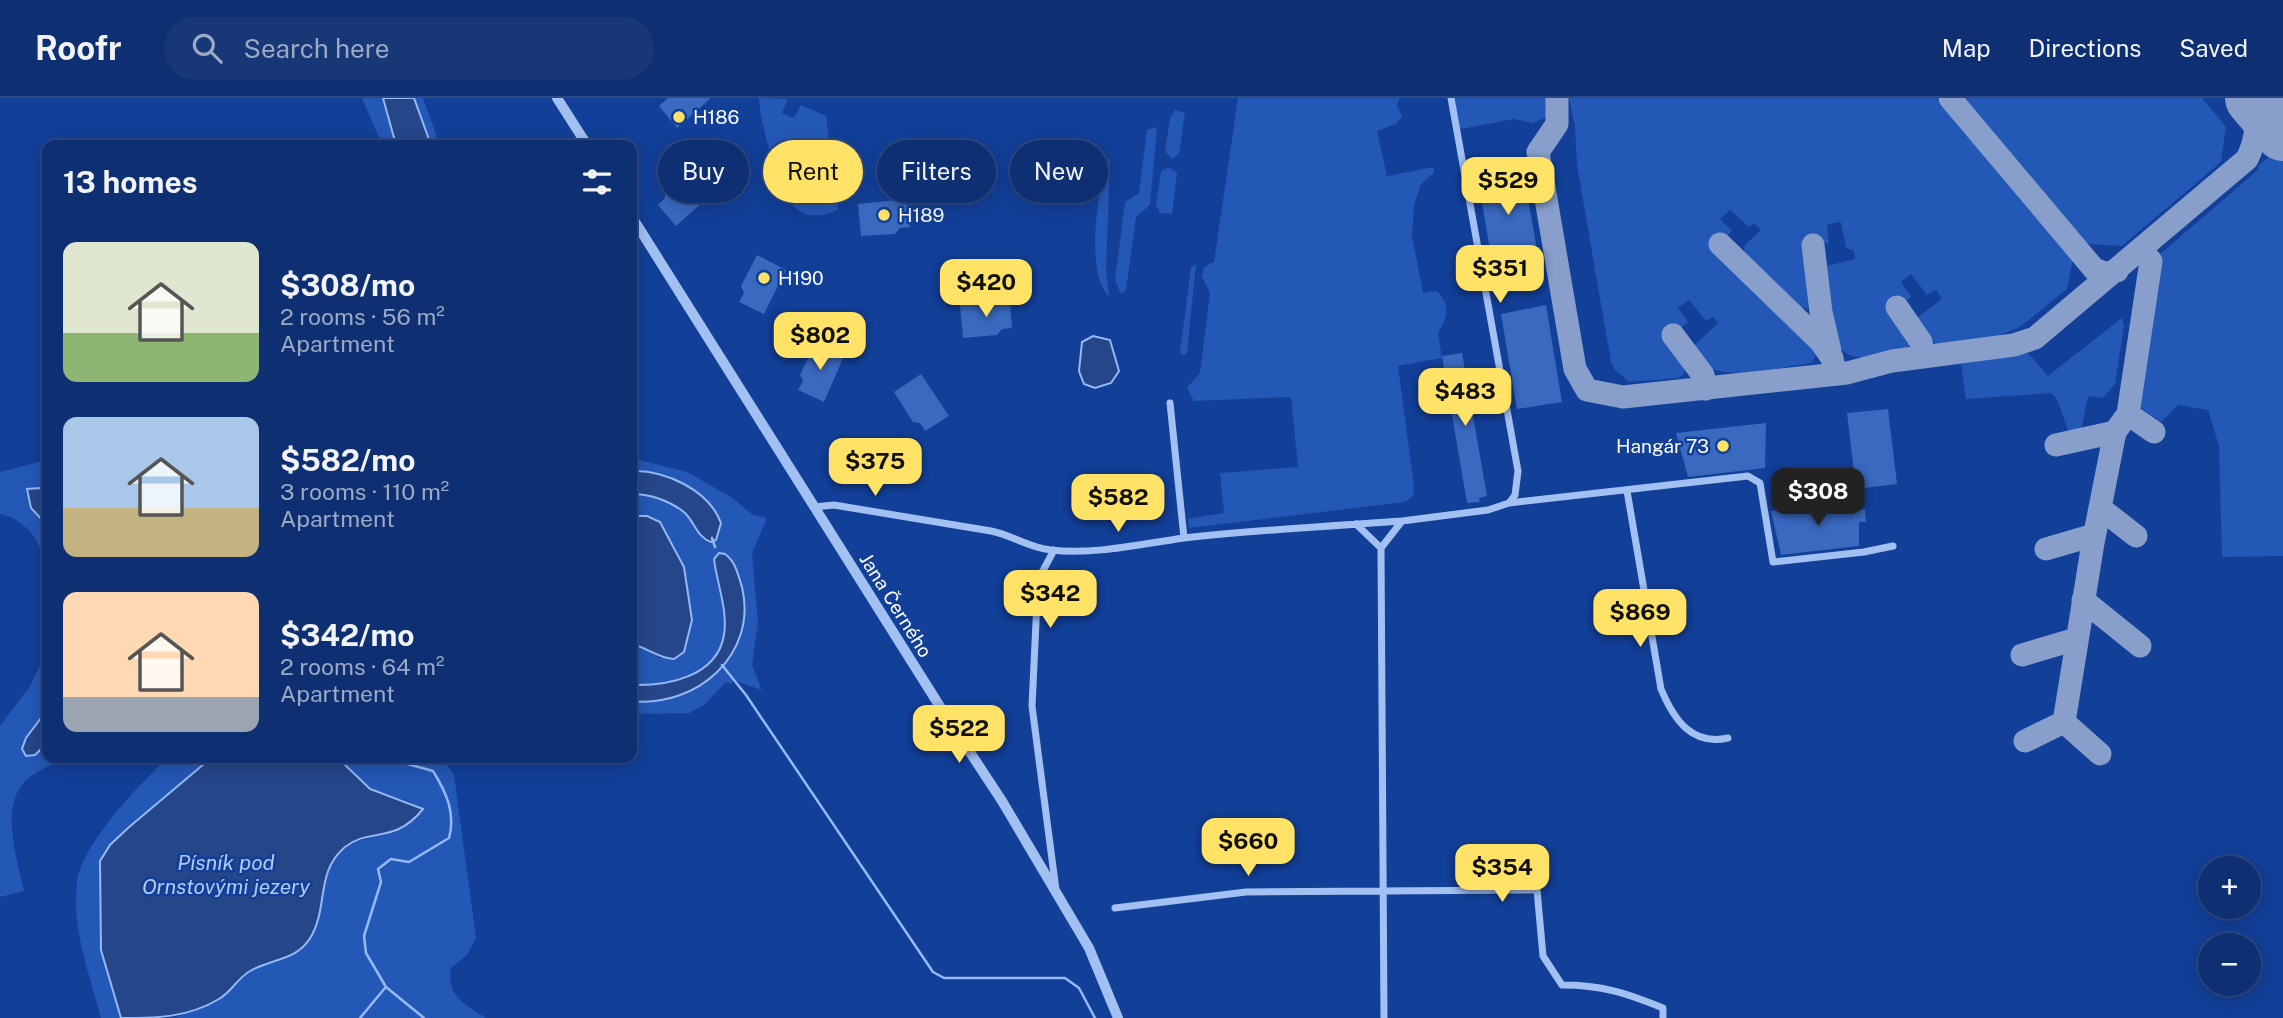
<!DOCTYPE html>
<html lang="en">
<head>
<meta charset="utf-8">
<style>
	:root { --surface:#0e2f72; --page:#173777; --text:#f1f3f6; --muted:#9ba9c4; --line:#2e4a84; --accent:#ffe266 }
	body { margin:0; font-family:"Public Sans",sans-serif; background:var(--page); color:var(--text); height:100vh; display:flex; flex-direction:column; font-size:26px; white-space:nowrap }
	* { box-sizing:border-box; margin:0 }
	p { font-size:23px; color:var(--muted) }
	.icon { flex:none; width:38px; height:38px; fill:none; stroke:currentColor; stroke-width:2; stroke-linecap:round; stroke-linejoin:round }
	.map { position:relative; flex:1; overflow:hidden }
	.sheet { position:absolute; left:42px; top:42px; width:595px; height:623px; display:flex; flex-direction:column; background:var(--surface); border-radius:14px; box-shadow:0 4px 18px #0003,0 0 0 2px var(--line) }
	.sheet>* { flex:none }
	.banner { position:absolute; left:658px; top:42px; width:665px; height:63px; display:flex; gap:14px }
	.tools { position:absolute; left:2198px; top:758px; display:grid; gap:14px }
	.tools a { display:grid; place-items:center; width:63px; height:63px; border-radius:50%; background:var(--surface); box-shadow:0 4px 18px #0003,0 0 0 2px var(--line); font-size:35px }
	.price { position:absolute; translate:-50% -60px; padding:0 16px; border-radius:14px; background:var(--accent); color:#111; font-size:23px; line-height:46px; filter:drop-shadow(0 2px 4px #0008) }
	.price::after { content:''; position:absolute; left:50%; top:42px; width:21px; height:16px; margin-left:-10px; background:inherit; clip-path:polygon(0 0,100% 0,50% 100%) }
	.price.on { background:#222; color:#fff }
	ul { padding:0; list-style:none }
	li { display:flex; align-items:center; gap:21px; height:175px; padding:0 21px }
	li span { display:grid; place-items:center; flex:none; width:196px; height:140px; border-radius:14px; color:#555 }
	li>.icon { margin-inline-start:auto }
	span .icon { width:84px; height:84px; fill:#fffc; stroke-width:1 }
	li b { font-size:30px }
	h2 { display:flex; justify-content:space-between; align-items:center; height:84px; padding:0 21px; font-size:30px }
	.tag { padding:0 24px; border-radius:32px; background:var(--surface); box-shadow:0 4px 18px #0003,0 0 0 2px var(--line); font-size:24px; line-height:63px }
	.tag.on { background:var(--accent); color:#111 }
	header { display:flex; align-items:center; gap:42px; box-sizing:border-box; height:98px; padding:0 35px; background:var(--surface); border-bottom:2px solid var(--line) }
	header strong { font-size:33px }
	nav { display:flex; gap:38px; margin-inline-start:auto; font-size:24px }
	.search { width:490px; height:63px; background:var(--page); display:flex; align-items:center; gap:18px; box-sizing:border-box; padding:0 24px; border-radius:38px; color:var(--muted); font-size:26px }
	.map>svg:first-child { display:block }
	.green { fill:#2458b6 }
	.water { fill:#254689; stroke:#95b9f7; stroke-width:2 }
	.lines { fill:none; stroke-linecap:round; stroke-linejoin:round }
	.stream { stroke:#95b9f7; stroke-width:2.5 }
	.taxiway { stroke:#889fcc; stroke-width:23 }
	.runway { stroke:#889fcc; stroke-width:58 }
	.building { fill:#3a69c0 }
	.minor { stroke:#a3c0f3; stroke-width:7 }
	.tertiary { stroke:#a3c0f3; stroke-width:10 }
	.poi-dot { fill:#ffe266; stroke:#123f98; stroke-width:2.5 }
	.labels { text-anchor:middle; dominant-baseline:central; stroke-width:5; stroke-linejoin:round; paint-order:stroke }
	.poi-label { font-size:19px; fill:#fff; stroke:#123f98; text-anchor:start }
	.street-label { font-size:19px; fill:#fff; stroke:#123f98 }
	.water-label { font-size:21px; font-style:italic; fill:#b0cafa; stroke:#123f98 }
</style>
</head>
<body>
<header>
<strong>Roofr</strong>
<div class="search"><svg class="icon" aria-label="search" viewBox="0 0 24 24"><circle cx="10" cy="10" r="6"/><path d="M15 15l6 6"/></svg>Search here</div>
<nav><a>Map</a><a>Directions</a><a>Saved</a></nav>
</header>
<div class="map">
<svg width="2283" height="920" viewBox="0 0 2283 920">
	<rect width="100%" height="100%" fill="#123f98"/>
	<path class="green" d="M 362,0 L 423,0 L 440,47 L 382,47 Z
		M 759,0 L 788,1 L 782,15 L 794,20 L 801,7 L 826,18 L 838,112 C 825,118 808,121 796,110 C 780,95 759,23 759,0 Z
		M 1238,0 L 1400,0 L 1397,7 L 1402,19 L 1396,26 L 1377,33 L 1387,78 L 1434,69 L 1434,75 L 1421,86 L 1414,107 L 1412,138 L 1423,195 L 1437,193 C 1451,208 1448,219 1438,235 L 1442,260 L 1398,268 L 1414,388 L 1413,398 L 1405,404 L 1189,430 L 1188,421 L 1224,415 L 1220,375 L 1298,369 L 1291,299 L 1194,303 L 1187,290 L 1200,275 L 1210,195 L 1202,178 L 1204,169 L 1214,164 Z
		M 1453,0 L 1548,0 L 1549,18 L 1533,25 L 1514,21 L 1461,31 L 1456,25 Z
		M 1569,0 L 1937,0 L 2073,161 L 2067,191 L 2020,229 L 1985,243 L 1939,247 L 1927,240 L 1915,221 L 1942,201 L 1936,192 L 1927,197 L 1911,176 L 1901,184 L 1911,199 L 1892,214 L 1909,238 L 1911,246 L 1903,254 C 1889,256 1872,261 1858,259 C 1822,255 1827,196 1823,169 L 1855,161 L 1854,153 L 1846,150 L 1841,124 L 1827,126 L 1829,145 L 1806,148 L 1813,202 L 1808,211 L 1795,208 L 1743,158 L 1745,147 L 1761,132 L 1754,125 L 1749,129 L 1730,112 L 1720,121 L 1732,133 L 1716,152 L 1814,244 L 1819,251 L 1812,265 C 1787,268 1739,280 1716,272 C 1705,269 1699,259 1693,249 L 1718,225 L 1713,219 L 1706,223 L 1689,202 L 1678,210 L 1688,224 L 1668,241 L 1685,262 L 1684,276 L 1678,280 L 1629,284 L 1615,272 L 1611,264 L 1577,67 L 1575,28 Z
		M 1965,0 L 2202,0 L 2226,29 L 2221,64 L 2122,148 L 2088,146 Z
		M 1175,12 L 1185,15 L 1179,56 L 1172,61 L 1165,53 L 1170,20 Z
		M 1157,29 L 1150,107 L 1136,119 L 1126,192 L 1121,196 L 1115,182 L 1125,104 L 1139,95 L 1147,32 Z
		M 2283,47 L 2283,458 L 2222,459 L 2219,348 L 2208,312 L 2178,307 L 2161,324 L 2141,310 L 2137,297 L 2159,157 L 2258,72 L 2259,67 Z
		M 1110,60 L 1106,173 L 1109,198 C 1085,178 1097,85 1110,60 Z
		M 1169,69 L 1177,75 L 1172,116 L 1160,115 L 1156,106 L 1161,73 Z
		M 1196,166 L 1187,255 L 1183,257 L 1180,254 L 1191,170 Z
		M 2122,220 L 2124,228 L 2115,286 L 2103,300 L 2088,298 L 2081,334 L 2075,336 L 2068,332 L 2057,301 L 2051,295 L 1966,301 L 1961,266 L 2028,255 L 2048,278 Z
		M 632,360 L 687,374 L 731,399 L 753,417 L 767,420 L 752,455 L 758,525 L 752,567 L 762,592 L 733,582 L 731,586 L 726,584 L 705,606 L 690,615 L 632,616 L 632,546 L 644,549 L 659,560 L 684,554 L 690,533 L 677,453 L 659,424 L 647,418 L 632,418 Z
		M 47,362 L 47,396 L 40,390 L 28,391 L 31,410 L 47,427 L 47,501 C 40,482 46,474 42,457 C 38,437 20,420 0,416 L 0,374 Z
		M 47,554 L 45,649 L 47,645 L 47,660 L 63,660 C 50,668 36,673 25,683 C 0,709 17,761 24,793 L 0,799 L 0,628 L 30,588 Z
		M 167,660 L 211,660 L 128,730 L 110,747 L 100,764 L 101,852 L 121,920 L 101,920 C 90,877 71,830 77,784 C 81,747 140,686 167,660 Z
		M 311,660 L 441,660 L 454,677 L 476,840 L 467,857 L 451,870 C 446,898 466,907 486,920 L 175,920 L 219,901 L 247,874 L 301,852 L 315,829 L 324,781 L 333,761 L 353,744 L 394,735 L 411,723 L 410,704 L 370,691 L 340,662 Z"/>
	<path class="water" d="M 383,0 L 414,0 L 431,47 L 396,47 Z
		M 1093,238 L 1110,242 L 1119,273 L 1111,285 L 1095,290 L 1084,286 L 1079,273 L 1082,244 Z
		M 632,373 C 665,372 709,392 721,425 L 716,442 L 711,444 C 697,439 695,425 685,415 C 671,403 650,396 632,396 Z
		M 40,390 L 47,396 L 47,427 L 31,410 L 27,391 Z
		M 632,418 L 647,418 L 660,424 L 684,469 L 692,522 L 684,554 L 674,561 C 657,560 648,550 632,546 Z
		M 719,455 L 725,456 C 736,464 738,477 742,489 C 758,556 697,610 632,603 L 632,587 C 667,588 717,579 724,537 C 728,512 717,486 714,461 Z
		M 47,612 L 47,645 L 35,657 L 26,658 L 22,651 L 26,640 Z
		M 211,660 L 333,660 L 340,662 L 370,691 L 423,711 C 394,747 370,729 345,749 C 316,773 328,807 312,837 C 298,863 273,860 250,873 C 238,880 231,894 219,901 C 187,920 157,920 121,920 L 101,852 L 100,763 L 110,747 L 128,730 Z"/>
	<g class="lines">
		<path class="stream" d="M 712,440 L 715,449
			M 722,567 L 746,597 L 933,874 L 944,880 L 1065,880 L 1079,890 L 1095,920
			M 386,660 L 433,673 C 446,694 456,715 449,740 L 409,764 L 391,761 L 378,771 L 381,784 L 364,838 L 366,855 L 386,889 L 424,920
			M 360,920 L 385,890"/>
		<path class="taxiway" d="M 1557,0 L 1557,26 L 1538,54 L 1575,271 L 1587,292 L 1623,299 L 1847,275 L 1892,263 L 2014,247 L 2035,240 L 2247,61 C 2257,41 2259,20 2250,0
			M 1950,0 L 2094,171 L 2105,175 L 2117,173
			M 1720,146 L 1821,244 L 1832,260 L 1835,276
			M 1813,147 L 1821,214 L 1830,253
			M 1897,209 L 1921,244 L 1924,259
			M 1673,237 L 1703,277 L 1706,291
			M 2128,316 L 2154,334
			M 2056,347 L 2115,334
			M 2100,410 L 2136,438
			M 2046,451 L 2094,437
			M 2083,502 L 2140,548
			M 2022,557 L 2076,541
			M 2064,624 L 2093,445 L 2115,334 L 2128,316 L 2151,163 L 2144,155 L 2136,156
			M 2064,624 L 2100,656
			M 2025,643 L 2064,624"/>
		<path class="runway" d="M 2254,0 L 2283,34"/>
	</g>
	<path class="building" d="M 668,0 L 711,0 L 677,30 L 659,8 Z
		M 1522,67 L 1539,163 L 1493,170 L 1477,75 Z
		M 692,70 L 713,95 L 676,128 L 658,107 L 665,100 L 665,93 Z
		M 907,101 L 910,129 L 900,130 L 895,136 L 861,138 L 858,106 Z
		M 757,157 L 786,172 L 764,216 L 739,204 L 744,195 L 741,188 Z
		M 1010,202 L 1012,230 L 1002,231 L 997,237 L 963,240 L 960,207 Z
		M 1546,207 L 1562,304 L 1517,311 L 1501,216 Z
		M 815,245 L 844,258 L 824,304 L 798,292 L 803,283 L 800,277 Z
		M 1462,255 L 1487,398 L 1479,400 L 1480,404 L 1467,405 L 1442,258 Z
		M 921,276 L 949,318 L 925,333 L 920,325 L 913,324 L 894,294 Z
		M 1888,311 L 1897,386 L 1856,391 L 1847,315 Z
		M 1766,325 L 1765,370 L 1688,379 L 1676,335 Z
		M 1859,403 L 1860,412 L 1865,411 L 1866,424 L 1859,424 L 1859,448 L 1781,457 L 1771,413 Z"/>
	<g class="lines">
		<path class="minor" d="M 1451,0 L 1518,373 L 1515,397 L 1509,405
			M 1170,305 L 1184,440
			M 1627,393 L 1661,591 C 1674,622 1692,648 1728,640
			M 814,409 L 834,407 L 991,433 C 1012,437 1029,450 1051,452 C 1095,457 1140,446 1184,440 C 1256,432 1329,428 1402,423
			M 1356,426 L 1381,450
			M 1054,452 L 1038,482 L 1032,608 L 1056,792
			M 1115,810 L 1246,794 L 1537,792 L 1543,858 L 1562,887 C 1602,887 1626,895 1663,910 L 1663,920
			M 1384,920 L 1381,450 L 1402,423 L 1488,412 L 1509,405 L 1748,378 L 1760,385 L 1773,464 L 1864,454 L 1893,448"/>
		<path class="tertiary" d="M 557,0 L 587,47
			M 632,119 L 939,607 L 1002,703 L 1089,850 L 1118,920"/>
	</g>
	<g class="poi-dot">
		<circle cx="679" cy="19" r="7"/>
		<circle cx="884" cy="117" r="7"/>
		<circle cx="764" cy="180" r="7"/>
		<circle cx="1723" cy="348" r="7"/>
	</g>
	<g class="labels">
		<g class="poi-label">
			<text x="693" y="19">H186</text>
			<text x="898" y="117">H189</text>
			<text x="778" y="180">H190</text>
			<text x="1709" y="348" text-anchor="end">Hangár 73</text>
		</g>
		<g class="street-label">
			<text transform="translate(896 507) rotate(58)">Jana Černého</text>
		</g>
		<g class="water-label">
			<text x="226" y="764">Písník pod<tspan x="226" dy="24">Ornstovými jezery</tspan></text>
		</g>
	</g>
</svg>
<div class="tools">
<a>+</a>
<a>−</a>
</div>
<b class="price" style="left:1508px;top:119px">$529</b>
<b class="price" style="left:1500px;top:207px">$351</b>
<b class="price" style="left:986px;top:221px">$420</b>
<b class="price" style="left:820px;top:274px">$802</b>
<b class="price" style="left:1465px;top:330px">$483</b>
<b class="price" style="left:875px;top:400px">$375</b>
<b class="price on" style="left:1818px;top:430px">$308</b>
<b class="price" style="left:1118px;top:436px">$582</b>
<b class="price" style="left:1050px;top:532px">$342</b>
<b class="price" style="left:1640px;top:551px">$869</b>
<b class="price" style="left:959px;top:667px">$522</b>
<b class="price" style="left:1248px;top:780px">$660</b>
<b class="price" style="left:1502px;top:806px">$354</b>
<div class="banner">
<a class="tag">Buy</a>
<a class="tag on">Rent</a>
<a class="tag">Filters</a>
<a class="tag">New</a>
</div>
<section class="sheet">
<h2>13 homes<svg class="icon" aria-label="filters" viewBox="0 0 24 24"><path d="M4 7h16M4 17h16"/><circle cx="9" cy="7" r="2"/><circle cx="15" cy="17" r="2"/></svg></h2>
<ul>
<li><span style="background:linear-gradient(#dfe7d0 65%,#8fb573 0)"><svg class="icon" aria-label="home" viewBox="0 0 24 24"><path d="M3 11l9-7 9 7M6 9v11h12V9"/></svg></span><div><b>$308/mo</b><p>2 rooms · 56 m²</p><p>Apartment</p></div></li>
<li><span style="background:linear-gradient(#a9c7e8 65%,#c2b280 0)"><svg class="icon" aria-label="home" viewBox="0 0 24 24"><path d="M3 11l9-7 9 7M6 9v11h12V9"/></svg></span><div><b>$582/mo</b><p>3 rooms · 110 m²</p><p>Apartment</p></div></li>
<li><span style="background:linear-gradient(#ffd9b3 75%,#9aa5b1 0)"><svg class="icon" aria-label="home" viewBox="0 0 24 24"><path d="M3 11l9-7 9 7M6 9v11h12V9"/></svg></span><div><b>$342/mo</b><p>2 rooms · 64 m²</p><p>Apartment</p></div></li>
</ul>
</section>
</div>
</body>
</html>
